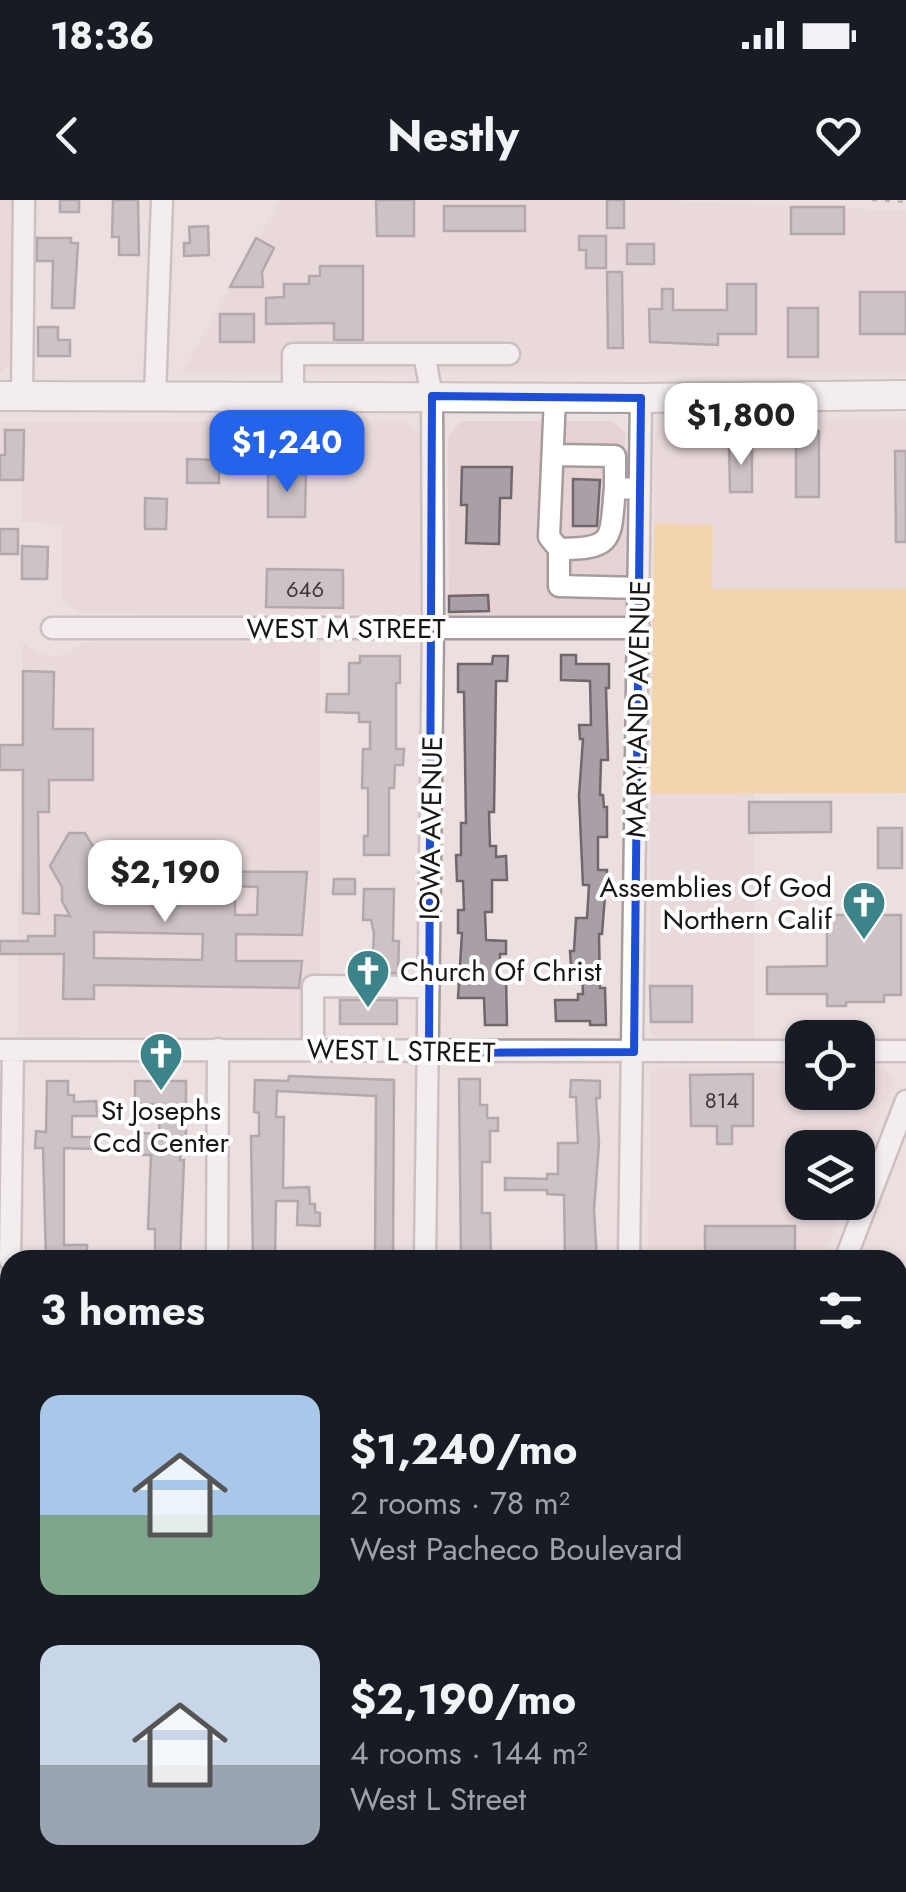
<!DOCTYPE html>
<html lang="en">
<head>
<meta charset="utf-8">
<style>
	:root { --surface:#171b24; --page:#20242c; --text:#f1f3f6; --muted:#9ea1a6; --accent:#2563eb }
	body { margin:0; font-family:Jost,sans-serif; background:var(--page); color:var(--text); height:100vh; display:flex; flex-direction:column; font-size:38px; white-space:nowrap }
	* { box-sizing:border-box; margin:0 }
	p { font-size:32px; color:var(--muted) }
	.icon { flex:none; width:55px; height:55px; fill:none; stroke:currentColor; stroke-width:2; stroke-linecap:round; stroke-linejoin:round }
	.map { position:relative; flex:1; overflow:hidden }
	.details { position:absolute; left:0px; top:1050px; width:908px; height:642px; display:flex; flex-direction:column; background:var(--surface); border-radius:30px 30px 0 0; box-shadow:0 2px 8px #0004 }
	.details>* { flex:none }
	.buttons { position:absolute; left:785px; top:820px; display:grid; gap:20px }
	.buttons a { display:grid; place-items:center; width:90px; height:90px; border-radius:20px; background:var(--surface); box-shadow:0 2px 8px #0004; font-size:50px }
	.price { position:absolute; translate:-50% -85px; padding:0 22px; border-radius:20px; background:#fff; color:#222; font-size:32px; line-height:65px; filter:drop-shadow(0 2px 5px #0008) }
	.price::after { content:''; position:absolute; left:50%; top:60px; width:30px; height:22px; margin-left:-15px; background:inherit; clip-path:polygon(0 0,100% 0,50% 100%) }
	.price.selected { background:var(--accent); color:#fff }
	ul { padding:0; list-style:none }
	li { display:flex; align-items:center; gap:30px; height:250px; padding:0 40px }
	li span { display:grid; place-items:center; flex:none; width:280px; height:200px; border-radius:20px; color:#555 }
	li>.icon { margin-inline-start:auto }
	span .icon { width:120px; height:120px; fill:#fffc; stroke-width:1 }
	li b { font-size:42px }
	h2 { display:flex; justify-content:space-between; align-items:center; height:120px; padding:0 40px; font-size:42px }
	.status { display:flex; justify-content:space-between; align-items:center; height:70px; padding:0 50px; background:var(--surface); direction:ltr }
	.status svg { height:28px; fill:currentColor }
	header { display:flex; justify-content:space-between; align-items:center; height:130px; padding:0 40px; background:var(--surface); font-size:45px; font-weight:700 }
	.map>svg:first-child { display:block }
	.built { fill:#e7d2d4 }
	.green { fill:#fec86e }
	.building { fill:#a8a0a6; stroke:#6f676c; stroke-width:2.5; fill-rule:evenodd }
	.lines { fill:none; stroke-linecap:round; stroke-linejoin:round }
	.minor-casing { stroke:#a79c9d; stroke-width:25 }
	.highway-casing { stroke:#a79c9d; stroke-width:32 }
	.path { stroke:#837b7c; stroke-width:2.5; stroke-dasharray:5 8; stroke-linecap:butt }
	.minor { stroke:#fff; stroke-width:20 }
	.highway { stroke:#fff; stroke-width:28 }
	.marked { fill:none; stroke:#1d4ed8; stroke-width:8; stroke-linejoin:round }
	.labels { text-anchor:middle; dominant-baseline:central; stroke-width:8; stroke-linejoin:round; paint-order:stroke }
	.number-label { font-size:22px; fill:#3e383b }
	.street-label { font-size:28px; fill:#1a1617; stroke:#fff }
	.poi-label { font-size:28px; fill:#1a1617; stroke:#fff; text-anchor:end }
</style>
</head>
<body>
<div class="status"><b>18:36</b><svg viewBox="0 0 49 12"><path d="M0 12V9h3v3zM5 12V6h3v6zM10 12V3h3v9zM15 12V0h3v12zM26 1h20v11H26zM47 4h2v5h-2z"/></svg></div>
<header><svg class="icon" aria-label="back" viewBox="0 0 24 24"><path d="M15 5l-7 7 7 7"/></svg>Nestly<svg class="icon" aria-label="heart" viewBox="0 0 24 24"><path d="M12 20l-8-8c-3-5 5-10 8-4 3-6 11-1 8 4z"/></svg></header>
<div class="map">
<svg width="906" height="1692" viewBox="0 0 906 1692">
	<rect width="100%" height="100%" fill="#ebdfe0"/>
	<path class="built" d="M 0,0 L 15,0 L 13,160 L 0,173 Z
		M 280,0 L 659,0 L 906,11 L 906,173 L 182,173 Z
		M 906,220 L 906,389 L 711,389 L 713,326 L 654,324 L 655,236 L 668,221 Z
		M 407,221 L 421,237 L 420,414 L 80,413 L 62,403 L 63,325 L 22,321 L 22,282 L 0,281 L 0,222 Z
		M 461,221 L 612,221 L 625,232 L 626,415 L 449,415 L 448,237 Z
		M 98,441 L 320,442 L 320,838 L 17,840 L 22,443 L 37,453 L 50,456 L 63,455 L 86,443 Z
		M 651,594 L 754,594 L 754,838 L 656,837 L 650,830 Z
		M 660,867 L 802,868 L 802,892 L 858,892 L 858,869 L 885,869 L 894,880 L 858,971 L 858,948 L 802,948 L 802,1002 L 845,1003 L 822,1060 L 648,1060 L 651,873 Z
		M 382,1682 L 483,1683 L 489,1692 L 363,1692 Z"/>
	<path class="green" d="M 654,324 L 713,325 L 712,389 L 906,389 L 906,593 L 651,594 Z"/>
	<path class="building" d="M 60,0 L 79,0 L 79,12 L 60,12 Z
		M 113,0 L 138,0 L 139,55 L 119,55 L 119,37 L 112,37 Z
		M 376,0 L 414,0 L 414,36 L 377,36 Z
		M 607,0 L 624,0 L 624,28 L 607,28 Z
		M 444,6 L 525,6 L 525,31 L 444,31 Z
		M 791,7 L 844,7 L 844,34 L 791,34 Z
		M 208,26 L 209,55 L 184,56 L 184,43 L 190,43 L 189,27 Z
		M 579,36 L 606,36 L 606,68 L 586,68 L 586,50 L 579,50 Z
		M 37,38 L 71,38 L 71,43 L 78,43 L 74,108 L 52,108 L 53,61 L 37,61 Z
		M 256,38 L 274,48 L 262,72 L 263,87 L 230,87 Z
		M 627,44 L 654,44 L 654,64 L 627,64 Z
		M 320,66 L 363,66 L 363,140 L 334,140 L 334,123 L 266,124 L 266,98 L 284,97 L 284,84 L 309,84 L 309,76 L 320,76 Z
		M 607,72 L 622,72 L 623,148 L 608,148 Z
		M 727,84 L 756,84 L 756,134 L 718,134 L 718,145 L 650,142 L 649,109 L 662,109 L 662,89 L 673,89 L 673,110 L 727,110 Z
		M 860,92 L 906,92 L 906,134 L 860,134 Z
		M 788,108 L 818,108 L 818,157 L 788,157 Z
		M 220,114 L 254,114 L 254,142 L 220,142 Z
		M 38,127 L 58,127 L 58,140 L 70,140 L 70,156 L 38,156 Z
		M 5,230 L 24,230 L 23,280 L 0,280 L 0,255 L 5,255 Z
		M 790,231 L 819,231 L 819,297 L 796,297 L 796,245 L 790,245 Z
		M 729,245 L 752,245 L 752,292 L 730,292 Z
		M 895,251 L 906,251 L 906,342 L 896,342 Z
		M 187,259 L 219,260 L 219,283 L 187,283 Z
		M 462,267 L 512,267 L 511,298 L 500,298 L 499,344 L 466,343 L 467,305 L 461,305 Z
		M 268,273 L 306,274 L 305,317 L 268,317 Z
		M 573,279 L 600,280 L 597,326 L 573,326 Z
		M 145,298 L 167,299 L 166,329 L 145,329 Z
		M 0,329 L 18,329 L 18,354 L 0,354 Z
		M 22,346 L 48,347 L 47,379 L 22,379 Z
		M 267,369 L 343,370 L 343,408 L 266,407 Z
		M 488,395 L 489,411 L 449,412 L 449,396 Z
		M 561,455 L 576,455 L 576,464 L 609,464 L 609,488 L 606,488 L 608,560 L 601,560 L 600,595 L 603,595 L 604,607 L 607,607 L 607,637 L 598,637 L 598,670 L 607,670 L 602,734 L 599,734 L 600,788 L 605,788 L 606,825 L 590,825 L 590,821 L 556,821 L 555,800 L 578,800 L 578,794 L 583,794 L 582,766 L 571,766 L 570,751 L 574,751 L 576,718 L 587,718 L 589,685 L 583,685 L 579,596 L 583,539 L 580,539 L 579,525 L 591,525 L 590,481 L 561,480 Z
		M 360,456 L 400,456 L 400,483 L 396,483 L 396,549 L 404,549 L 403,565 L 395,565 L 394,588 L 389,588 L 389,655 L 364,655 L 364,636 L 368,636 L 368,588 L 362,588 L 363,549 L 370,549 L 370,522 L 359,522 L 359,513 L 326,512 L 327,494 L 349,494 L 349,463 L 360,463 Z
		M 493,456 L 508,456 L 507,481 L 496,481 L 494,612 L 489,612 L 490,646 L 496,646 L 496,657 L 506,656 L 507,680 L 492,680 L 492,712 L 485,712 L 486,740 L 506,741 L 506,754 L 500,754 L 500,779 L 506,779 L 507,825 L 485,825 L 484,798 L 458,798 L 462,733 L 458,733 L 458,710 L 464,710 L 463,681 L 457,681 L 456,655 L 461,655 L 461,623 L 466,623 L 464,492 L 458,492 L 458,464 L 492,464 Z
		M 23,471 L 54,472 L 53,529 L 93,529 L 93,580 L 49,580 L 49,612 L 38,612 L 39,714 L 23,713 L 23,570 L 0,570 L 0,545 L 23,545 Z
		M 749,602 L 831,602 L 831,632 L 749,633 Z
		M 878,628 L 902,628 L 902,668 L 878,668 Z
		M 69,633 L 85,633 L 108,671 L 307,672 L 302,735 L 236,734 L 236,761 L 302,761 L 299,788 L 94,785 L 94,799 L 63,799 L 64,754 L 0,754 L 0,741 L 28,741 L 28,736 L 55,736 L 55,715 L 70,716 L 62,701 L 62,687 L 50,666 ZM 235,686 L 258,687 L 257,715 L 235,715 ZM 94,732 L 203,734 L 202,760 L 94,758 Z
		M 334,679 L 355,679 L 355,694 L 333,694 Z
		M 364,689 L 394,689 L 393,741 L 399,741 L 398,773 L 372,773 L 374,733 L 371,720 L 363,720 Z
		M 827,715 L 901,715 L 901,795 L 884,795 L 884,802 L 846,802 L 846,806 L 827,806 L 827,794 L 767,794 L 767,767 L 827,766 Z
		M 650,786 L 692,786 L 692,822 L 651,822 Z
		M 340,800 L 397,800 L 397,824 L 340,824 Z
		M 753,874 L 753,926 L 732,926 L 732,944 L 717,944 L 717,926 L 691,926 L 690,875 Z
		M 289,876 L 394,880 L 393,1058 L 375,1058 L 376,896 L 277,891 L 276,917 L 284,917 L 283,988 L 309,987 L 310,1004 L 315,1004 L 315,1012 L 320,1013 L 320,1026 L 297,1025 L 298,1001 L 276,1001 L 275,1060 L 253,1060 L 251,936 L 259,936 L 259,913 L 254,912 L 255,880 L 288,881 Z
		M 459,879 L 480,879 L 480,905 L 487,905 L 487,918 L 498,918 L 498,931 L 490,931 L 490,962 L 482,962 L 482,1013 L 490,1013 L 491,1059 L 461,1059 Z
		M 571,880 L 600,881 L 600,898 L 596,898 L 599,943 L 594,1010 L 597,1060 L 565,1060 L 564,995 L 547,994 L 547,990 L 505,990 L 505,978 L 547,979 L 547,974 L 558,974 L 558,943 L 578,943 L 576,897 L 570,897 Z
		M 47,881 L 68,881 L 68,895 L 74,895 L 74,902 L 96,901 L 97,916 L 72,916 L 72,937 L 94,937 L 94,949 L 64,948 L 64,1045 L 87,1045 L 87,1060 L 46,1060 L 43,948 L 35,948 L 36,931 L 46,932 Z
		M 135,881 L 186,881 L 186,937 L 181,937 L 180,960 L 184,960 L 180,1060 L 155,1060 L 155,1029 L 148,1029 L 151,955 L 142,955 L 142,933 L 159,934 L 160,904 L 135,904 Z
		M 788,941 L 802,941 L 802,983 L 788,983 Z
		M 705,1026 L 795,1026 L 795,1060 L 733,1057 L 733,1060 L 705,1060 Z"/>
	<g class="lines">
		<defs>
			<path id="minor" d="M 424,154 L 432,196 L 433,428 L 425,1060
				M 22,196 L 24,0
				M 155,196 L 162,0
				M 293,196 L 293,154 L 509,154
				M 555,197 L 549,337 L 559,349 L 559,386 L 640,388
				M 554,255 L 615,256 L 615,288 L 640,289
				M 559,349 C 616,349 610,339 615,288
				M 52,428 L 639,428
				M 0,850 L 802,851
				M 313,850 L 313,786 L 428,787
				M 858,851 L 906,851
				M 10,1060 L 13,850
				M 217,1060 L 218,849
				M 629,1060 L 641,198
				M 845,1060 L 906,901
				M 898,1261 L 906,1261
				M 500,1682 L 507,1692
				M 4,1692 L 10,1096
				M 212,1692 L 212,1682
				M 300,1692 L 325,1682
				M 725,1692 L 725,1682
				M 903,1692 L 906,1434"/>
			<path id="highway" d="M 0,196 L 641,198 L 906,195"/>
		</defs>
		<use href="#minor" class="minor-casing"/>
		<use href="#highway" class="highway-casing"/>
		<path class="path" d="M 872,0 L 906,2"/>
		<use href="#minor" class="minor"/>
		<use href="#highway" class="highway"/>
	</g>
	<path d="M0 0H906V1692H0ZM 432,196 L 641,198 L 634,852 L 429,853 Z" fill="#ebdfe0" fill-opacity=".55" fill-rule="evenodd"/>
	<path class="marked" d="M 432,196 L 641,198 L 634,852 L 429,853 Z"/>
	<defs>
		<symbol id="church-pin" viewBox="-11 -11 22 30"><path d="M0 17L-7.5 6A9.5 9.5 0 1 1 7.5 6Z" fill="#3c8489" stroke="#fff"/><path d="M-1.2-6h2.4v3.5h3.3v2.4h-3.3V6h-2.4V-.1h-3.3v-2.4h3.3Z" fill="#fff"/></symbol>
	</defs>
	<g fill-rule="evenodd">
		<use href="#church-pin" x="839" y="678" width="50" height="68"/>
		<use href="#church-pin" x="343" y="746" width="50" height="68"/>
		<use href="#church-pin" x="136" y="829" width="50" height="68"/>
	</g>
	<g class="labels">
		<g class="number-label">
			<text x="305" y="389">646</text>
			<text x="722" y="900">814</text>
		</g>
		<g class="street-label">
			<text x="346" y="428">WEST M STREET</text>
			<text transform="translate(638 509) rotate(-89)">MARYLAND AVENUE</text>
			<text transform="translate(431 628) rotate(-89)">IOWA AVENUE</text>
			<text transform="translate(401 851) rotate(1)">WEST L STREET</text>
		</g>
		<g class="poi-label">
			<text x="832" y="687">Assemblies Of God<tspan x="832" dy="32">Northern Calif</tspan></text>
			<text x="400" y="771" text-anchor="start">Church Of Christ</text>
			<text x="161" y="910" text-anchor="middle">St Josephs<tspan x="161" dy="32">Ccd Center</tspan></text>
		</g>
	</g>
</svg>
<div class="buttons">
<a><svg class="icon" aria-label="locate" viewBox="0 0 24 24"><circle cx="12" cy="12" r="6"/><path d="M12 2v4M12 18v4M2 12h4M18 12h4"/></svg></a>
<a><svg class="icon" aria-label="layers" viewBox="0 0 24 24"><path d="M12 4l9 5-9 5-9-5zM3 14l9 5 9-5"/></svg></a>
</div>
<b class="price" style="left:741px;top:268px">$1,800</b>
<b class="price selected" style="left:287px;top:295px">$1,240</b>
<b class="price" style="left:165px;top:725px">$2,190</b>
<section class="details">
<h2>3 homes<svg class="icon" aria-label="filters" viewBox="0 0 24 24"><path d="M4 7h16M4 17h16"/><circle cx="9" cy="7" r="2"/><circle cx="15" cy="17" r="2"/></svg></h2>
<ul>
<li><span style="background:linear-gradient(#a9c7e8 60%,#7fa58c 0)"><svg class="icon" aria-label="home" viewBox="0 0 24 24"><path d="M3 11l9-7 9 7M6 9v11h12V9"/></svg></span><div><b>$1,240/mo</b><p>2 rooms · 78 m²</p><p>West Pacheco Boulevard</p></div></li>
<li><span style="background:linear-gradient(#c9d6e8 60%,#9aa5b1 0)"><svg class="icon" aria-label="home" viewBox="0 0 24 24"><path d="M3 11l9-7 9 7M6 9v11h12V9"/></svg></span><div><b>$2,190/mo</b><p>4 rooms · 144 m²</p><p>West L Street</p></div></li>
</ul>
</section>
</div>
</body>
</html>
